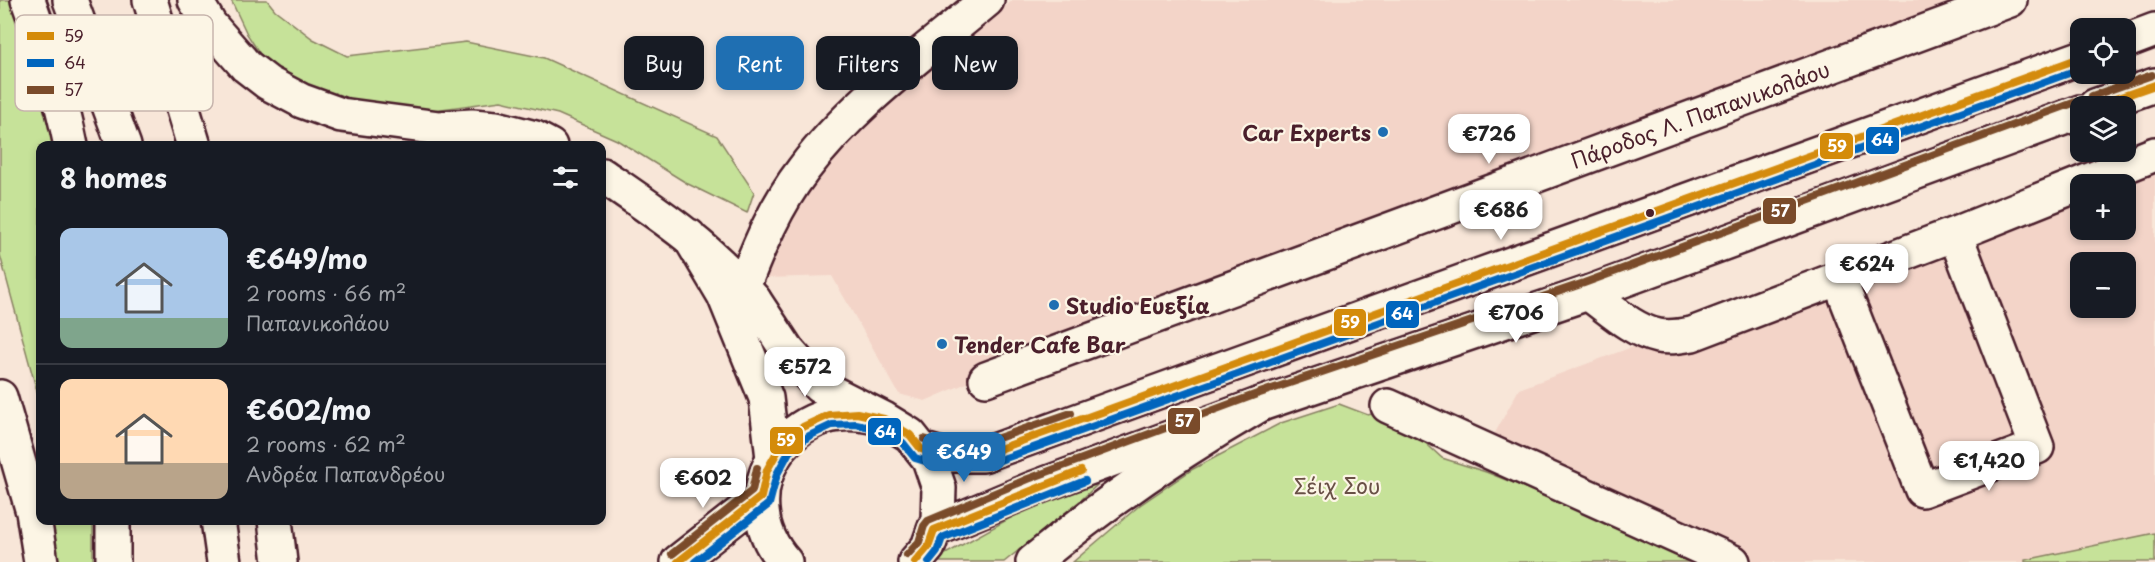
<!DOCTYPE html>
<html lang="en">
<head>
<meta charset="utf-8">
<style>
	:root { --surface:#171b24; --page:#20242c; --text:#f1f3f6; --muted:#9ea1a6; --line:#363941; --accent:#1f6fb2 }
	body { margin:0; font-family:"Playpen Sans",sans-serif; background:var(--page); color:var(--text); height:100vh; display:flex; flex-direction:column; font-size:22px; white-space:nowrap }
	* { box-sizing:border-box; margin:0 }
	p { font-size:20px; color:var(--muted) }
	.icon { flex:none; width:33px; height:33px; fill:none; stroke:currentColor; stroke-width:2; stroke-linecap:round; stroke-linejoin:round }
	.map { position:relative; flex:1; overflow:hidden }
	.side { position:absolute; left:36px; top:141px; width:570px; height:384px; display:flex; flex-direction:column; background:var(--surface); border-radius:12px; box-shadow:0 3px 9px #0003 }
	.side>* { flex:none }
	.banner { position:absolute; left:624px; top:36px; width:570px; height:54px; display:flex; gap:12px }
	.buttons { position:absolute; left:2070px; top:18px; display:grid; gap:12px }
	.buttons a { display:grid; place-items:center; width:66px; height:66px; border-radius:12px; background:var(--surface); box-shadow:0 3px 9px #0003; font-size:30px }
	.price { position:absolute; translate:-50% -51px; padding:0 14px; border-radius:12px; background:#fff; color:#222; font-size:20px; line-height:39px; filter:drop-shadow(0 2px 3px #0008) }
	.price::after { content:''; position:absolute; left:50%; top:36px; width:18px; height:14px; margin-left:-9px; background:inherit; clip-path:polygon(0 0,100% 0,50% 100%) }
	.price.on { background:var(--accent); color:#fff }
	ul { padding:0; list-style:none }
	li { display:flex; align-items:center; gap:18px; height:150px; padding:0 24px }
	li+li { border-top:2px solid var(--line) }
	li span { display:grid; place-items:center; flex:none; width:168px; height:120px; border-radius:12px; color:#555 }
	li>.icon { margin-inline-start:auto }
	span .icon { width:72px; height:72px; fill:#fffc; stroke-width:1 }
	li b { font-size:26px }
	h2 { display:flex; justify-content:space-between; align-items:center; height:72px; padding:0 24px; font-size:26px }
	.pill { padding:0 21px; border-radius:12px; background:var(--surface); box-shadow:0 3px 9px #0003; font-size:21px; line-height:54px }
	.pill.on { background:var(--accent); color:#fff }
	.map>svg:first-child { display:block }
	.built { fill:#f3d4c8; fill-rule:evenodd }
	.green { fill:#c6e299; stroke:#888062; stroke-width:1.5 }
	.lines { fill:none; stroke-linecap:round; stroke-linejoin:round }
	.street-casing { stroke:#4a1f2b; stroke-width:38 }
	.secondary-casing { stroke:#4a1f2b; stroke-width:38 }
	.highway-casing { stroke:#4a1f2b; stroke-width:38 }
	.street { stroke:#fcf5e5; stroke-width:33 }
	.secondary { stroke:#fcf5e5; stroke-width:33 }
	.highway { stroke:#fcf5e5; stroke-width:33 }
	.bus-1-casing { stroke:#fcf5e5; stroke-width:12 }
	.bus-2-casing { stroke:#fcf5e5; stroke-width:12 }
	.bus-3-casing { stroke:#fcf5e5; stroke-width:12 }
	.bus-1 { stroke:#d48b09; stroke-width:8 }
	.bus-2 { stroke:#0065bd; stroke-width:8 }
	.bus-3 { stroke:#7a4b2a; stroke-width:8 }
	.poi-dot { fill:#1f6fb2; stroke:#fcf5e5; stroke-width:2 }
	.bus-dot { fill:#4a1f2b; stroke:#fcf5e5; stroke-width:2 }
	.labels { text-anchor:middle; dominant-baseline:central; stroke-width:4.5; stroke-linejoin:round; paint-order:stroke }
	.street-label { font-size:21px; fill:#4a1f2b; stroke:#fcf5e5 }
	.poi-label { font-size:21px; font-weight:bold; fill:#4a1f2b; stroke:#fcf5e5; text-anchor:start }
	.park-label { font-size:21px; fill:#695046; stroke:#fcf5e5 }
	.key { fill:#fcf5e5; stroke:#c7b5ad; stroke-width:1.5 }
	.key-label { font-size:16px; fill:#4a1f2b }
	.line-badge { stroke:#fcf5e5; stroke-width:2 }
	.badge-label { font-size:16px; text-anchor:middle; font-weight:bold; fill:#fff }
</style>
</head>
<body>
<div class="map">
<svg width="2155" height="562" viewBox="0 0 2155 562">
	<rect width="100%" height="100%" fill="#f8e6d8"/>
	<filter id="ink" filterUnits="userSpaceOnUse"><feTurbulence type="fractalNoise" baseFrequency=".0167" numOctaves="2"/><feDisplacementMap in="SourceGraphic" scale="12" xChannelSelector="R" yChannelSelector="G"/><feConvolveMatrix kernelMatrix="1 2 1 2 8 2 1 2 1" color-interpolation-filters="sRGB"/></filter>
	<g filter="url(#ink)">
		<path class="built" d="M 1013,0 L 2001,0 L 983,376 L 925,401 L 899,394 L 832,276 L 766,278 L 818,163 Z
			M 2155,153 L 2155,533 L 2025,562 L 1694,562 L 1571,506 L 1486,472 L 1489,444 L 1519,389 ZM 2080,184 L 2126,184 L 2126,230 L 2080,230 ZM 2080,262 L 2126,262 L 2126,308 L 2080,308 Z"/>
		<path class="green" d="M 0,0 L 11,0 L 50,114 L 57,145 L 40,146 L 40,466 L 38,450 L 39,399 L 0,255 Z
			M 231,0 L 267,0 L 275,10 L 313,39 L 347,56 L 466,42 L 544,58 L 717,136 L 754,192 L 747,213 L 688,184 L 617,140 L 558,114 L 501,101 L 434,110 L 353,102 L 315,92 L 273,67 L 260,54 L 247,34 Z
			M 1339,404 L 1368,415 L 1382,411 L 1418,436 L 1442,458 L 1486,472 L 1571,506 L 1694,562 L 1073,562 L 1140,505 L 1193,469 L 1281,423 Z
			M 1087,484 L 1097,485 L 1081,500 L 1004,562 L 931,562 L 1052,495 Z
			M 50,521 L 93,521 L 93,562 L 57,562 Z
			M 2155,533 L 2155,562 L 2025,562 L 2025,560 Z"/>
		<g class="lines">
			<defs>
				<path id="street" d="M 1839,279 L 1922,490 L 2037,447 L 1955,234
					M 743,287 C 759,246 776,205 803,170 C 853,103 924,53 987,0
					M 1588,293 C 1609,308 1633,331 1658,336 C 1669,338 1682,336 1692,334 L 1955,234 L 2155,154
					M 986,379 L 2010,0
					M 1388,406 L 1733,562"/>
				<path id="secondary" d="M 2126,41 L 2155,30
					M 2095,106 L 2155,85
					M 754,300 L 787,350 L 819,386 L 884,419 L 910,435 L 929,459 L 939,488 L 938,519 L 928,547 L 915,562
					M 0,397 L 33,512 L 41,562
					M 921,449 L 941,455 L 983,455 L 2080,58
					M 934,530 L 1032,489 L 1261,404 L 1588,293 L 2080,112
					M 678,562 L 761,497
					M 785,562 C 727,497 785,396 871,416"/>
				<path id="highway" d="M 28,0 C 45,48 61,95 71,146
					M 70,0 L 124,146
					M 150,0 L 194,146
					M 195,0 L 210,25 L 246,66 L 268,83 L 302,101 L 341,115 L 439,128 L 472,126 L 496,128 L 535,138 L 550,146
					M 602,175 C 659,214 708,246 754,300
					M 689,236 L 724,295 L 766,398 L 773,458
					M 113,520 L 113,562
					M 218,520 L 224,562
					M 275,520 L 280,562
					M 1033,562 C 1105,502 1180,451 1261,404"/>
			</defs>
			<use href="#street" class="street-casing"/>
			<use href="#secondary" class="secondary-casing"/>
			<use href="#highway" class="highway-casing"/>
			<use href="#street" class="street"/>
			<use href="#secondary" class="secondary"/>
			<use href="#highway" class="highway"/>
			<defs>
				<path id="bus-1" d="M 2095,106 L 2155,85
					M 678,562 L 761,497 L 767,470 L 781,445 L 803,427 L 829,415 L 857,413 L 884,419 L 910,435 L 921,449 L 941,455 L 983,455 L 2080,58
					M 915,562 L 928,547 L 934,530 L 1081,471"/>
				<path id="bus-2" d="M 695,562 L 769,504 L 777,474 L 789,452 L 809,436 L 832,425 L 856,424 L 880,429 L 903,443 L 915,458 L 938,465 L 986,465 L 2080,69
					M 929,562 L 937,552 L 942,538 L 1085,481"/>
				<path id="bus-3" d="M 2092,96 L 2152,75
					M 924,439 L 943,444 L 981,444 L 1071,413
					M 672,554 L 752,491 L 757,468
					M 907,555 L 919,542 L 924,526 L 928,521 L 1028,479 L 1257,394 L 1584,283 L 2076,102"/>
			</defs>
			<use href="#bus-1" class="bus-1-casing"/>
			<use href="#bus-2" class="bus-2-casing"/>
			<use href="#bus-3" class="bus-3-casing"/>
			<use href="#bus-1" class="bus-1"/>
			<use href="#bus-2" class="bus-2"/>
			<use href="#bus-3" class="bus-3"/>
		</g>
	</g>
	<g class="poi-dot">
		<circle cx="1383" cy="132" r="6"/>
		<circle cx="1054" cy="305" r="6"/>
		<circle cx="942" cy="344" r="6"/>
	</g>
	<circle class="bus-dot" cx="1650" cy="213" r="5"/>
	<g class="labels">
		<g class="street-label">
			<text transform="translate(1700 114) rotate(-20)">Πάροδος Λ. Παπανικολάου</text>
		</g>
		<g class="poi-label">
			<text x="1371" y="132" text-anchor="end">Car Experts</text>
			<text x="1066" y="305">Studio Ευεξία</text>
			<text x="954" y="344">Tender Cafe Bar</text>
		</g>
		<g class="park-label">
			<text x="1337" y="485">Σέιχ Σου</text>
		</g>
	</g>
	<rect x="15" y="15" width="198" height="96" rx="9" class="key"/>
	<rect x="27" y="32" width="27" height="8" fill="#d48b09"/>
	<rect x="27" y="59" width="27" height="8" fill="#0065bd"/>
	<rect x="27" y="86" width="27" height="8" fill="#7a4b2a"/>
	<g class="key-label">
		<text x="64" y="42">59</text>
		<text x="64" y="69">64</text>
		<text x="64" y="96">57</text>
	</g>
	<g class="line-badge">
		<rect x="1865" y="126" width="35" height="29" rx="6" fill="#0065bd"/>
		<rect x="1819" y="132" width="35" height="28" rx="6" fill="#d48b09"/>
		<rect x="1762" y="197" width="35" height="28" rx="6" fill="#7a4b2a"/>
		<rect x="1385" y="300" width="35" height="29" rx="6" fill="#0065bd"/>
		<rect x="1333" y="308" width="34" height="29" rx="6" fill="#d48b09"/>
		<rect x="1167" y="407" width="34" height="28" rx="6" fill="#7a4b2a"/>
		<rect x="867" y="417" width="35" height="29" rx="6" fill="#0065bd"/>
		<rect x="769" y="426" width="35" height="29" rx="6" fill="#d48b09"/>
	</g>
	<g class="badge-label">
		<text x="1882" y="146">64</text>
		<text x="1837" y="152">59</text>
		<text x="1780" y="217">57</text>
		<text x="1402" y="320">64</text>
		<text x="1350" y="328">59</text>
		<text x="1184" y="427">57</text>
		<text x="885" y="438">64</text>
		<text x="786" y="446">59</text>
	</g>
</svg>
<div class="buttons">
<a><svg class="icon" aria-label="locate" viewBox="0 0 24 24"><circle cx="12" cy="12" r="6"/><path d="M12 2v4M12 18v4M2 12h4M18 12h4"/></svg></a>
<a><svg class="icon" aria-label="layers" viewBox="0 0 24 24"><path d="M12 4l9 5-9 5-9-5zM3 14l9 5 9-5"/></svg></a>
<a>+</a>
<a>−</a>
</div>
<b class="price" style="left:1489px;top:165px">€726</b>
<b class="price" style="left:1501px;top:241px">€686</b>
<b class="price" style="left:1867px;top:295px">€624</b>
<b class="price" style="left:1516px;top:344px">€706</b>
<b class="price" style="left:805px;top:398px">€572</b>
<b class="price on" style="left:964px;top:483px">€649</b>
<b class="price" style="left:1989px;top:492px">€1,420</b>
<b class="price" style="left:703px;top:509px">€602</b>
<div class="banner">
<a class="pill">Buy</a>
<a class="pill on">Rent</a>
<a class="pill">Filters</a>
<a class="pill">New</a>
</div>
<section class="side">
<h2>8 homes<svg class="icon" aria-label="filters" viewBox="0 0 24 24"><path d="M4 7h16M4 17h16"/><circle cx="9" cy="7" r="2"/><circle cx="15" cy="17" r="2"/></svg></h2>
<ul>
<li><span style="background:linear-gradient(#a9c7e8 75%,#7fa58c 0)"><svg class="icon" aria-label="home" viewBox="0 0 24 24"><path d="M3 11l9-7 9 7M6 9v11h12V9"/></svg></span><div><b>€649/mo</b><p>2 rooms · 66 m²</p><p>Παπανικολάου</p></div></li>
<li><span style="background:linear-gradient(#ffd9b3 70%,#b9a48a 0)"><svg class="icon" aria-label="home" viewBox="0 0 24 24"><path d="M3 11l9-7 9 7M6 9v11h12V9"/></svg></span><div><b>€602/mo</b><p>2 rooms · 62 m²</p><p>Ανδρέα Παπανδρέου</p></div></li>
</ul>
</section>
</div>
</body>
</html>
